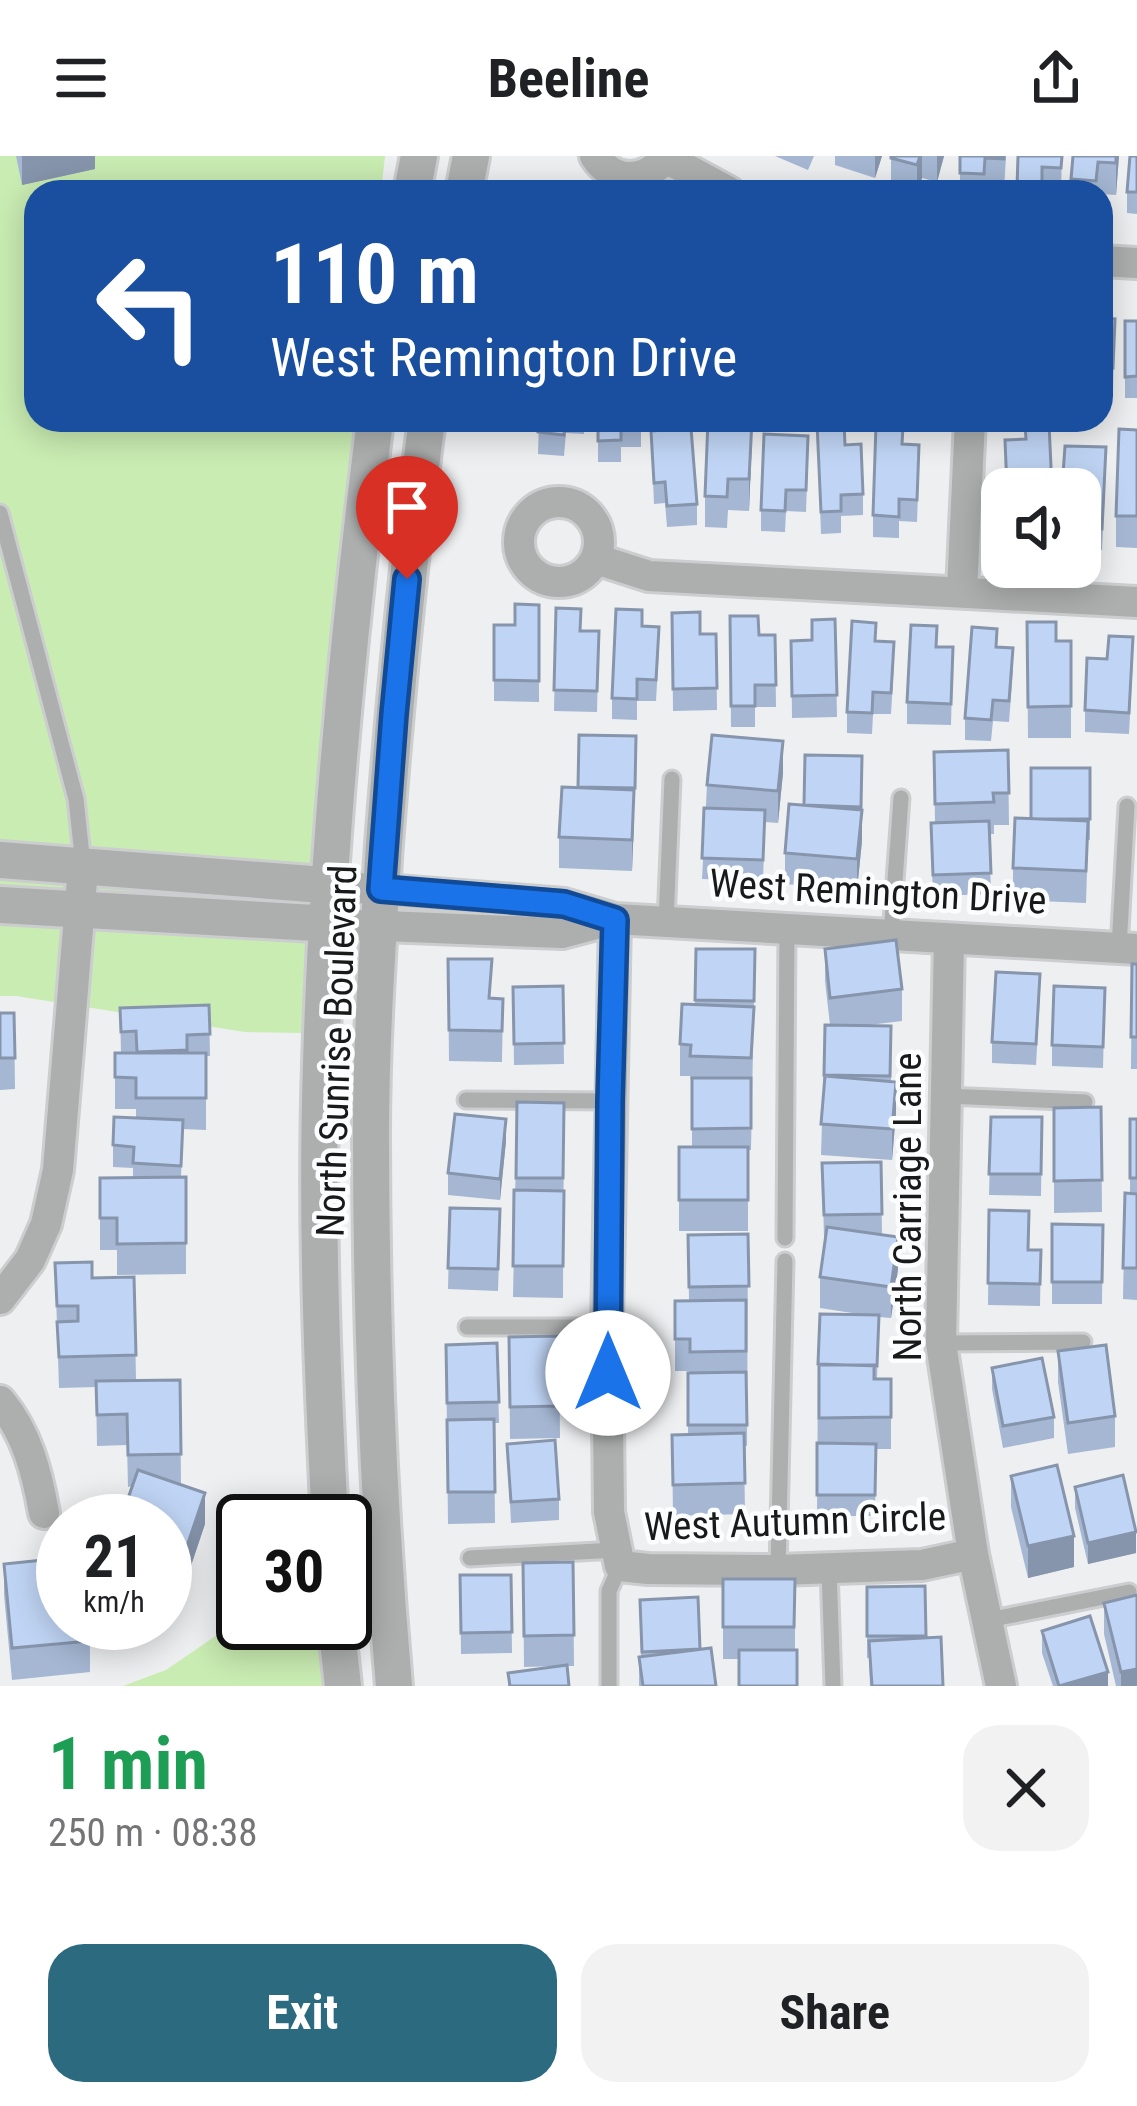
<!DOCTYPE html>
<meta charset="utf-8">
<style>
:root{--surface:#fff;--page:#f2f2f2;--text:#202124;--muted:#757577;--accent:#2b6a7f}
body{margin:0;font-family:"Roboto Condensed",sans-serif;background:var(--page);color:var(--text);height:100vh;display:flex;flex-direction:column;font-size:45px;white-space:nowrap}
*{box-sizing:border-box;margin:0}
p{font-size:39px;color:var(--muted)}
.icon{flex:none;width:66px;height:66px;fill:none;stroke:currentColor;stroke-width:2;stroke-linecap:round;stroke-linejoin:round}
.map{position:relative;height:1530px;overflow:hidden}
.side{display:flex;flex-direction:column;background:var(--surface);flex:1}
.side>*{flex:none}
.hud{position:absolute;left:24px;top:24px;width:1089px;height:252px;border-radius:36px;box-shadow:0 6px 30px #0003;background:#1a4fa0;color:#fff;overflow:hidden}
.buttons{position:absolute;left:981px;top:312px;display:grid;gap:24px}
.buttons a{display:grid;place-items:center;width:120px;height:120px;border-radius:24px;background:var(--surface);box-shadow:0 6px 30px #0003;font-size:60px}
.speed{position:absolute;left:36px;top:1338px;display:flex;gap:24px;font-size:60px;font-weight:700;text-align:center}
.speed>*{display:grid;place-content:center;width:156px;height:156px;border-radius:50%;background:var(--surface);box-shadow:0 6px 30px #0003;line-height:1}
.speed small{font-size:30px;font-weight:400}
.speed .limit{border:6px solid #111;border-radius:18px;background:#fff;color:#111}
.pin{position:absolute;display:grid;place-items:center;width:102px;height:102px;color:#fff;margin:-123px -51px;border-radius:50% 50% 50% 0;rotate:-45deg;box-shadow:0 0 12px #0007}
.pin .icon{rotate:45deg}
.me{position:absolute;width:132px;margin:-66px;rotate:0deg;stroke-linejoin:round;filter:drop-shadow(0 0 9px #0008)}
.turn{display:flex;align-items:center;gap:42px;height:252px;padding:0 48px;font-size:54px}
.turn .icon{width:156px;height:156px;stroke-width:2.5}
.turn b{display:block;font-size:84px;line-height:102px}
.round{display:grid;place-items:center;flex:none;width:126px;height:126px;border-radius:36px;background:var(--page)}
.summary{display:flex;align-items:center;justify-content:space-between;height:204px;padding:0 48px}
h1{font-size:72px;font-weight:700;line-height:90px;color:#1e9e55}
.action{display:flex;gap:24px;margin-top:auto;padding:24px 48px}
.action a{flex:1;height:138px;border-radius:36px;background:var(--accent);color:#fff;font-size:48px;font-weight:700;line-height:138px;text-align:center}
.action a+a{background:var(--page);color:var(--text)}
header{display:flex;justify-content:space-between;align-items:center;height:156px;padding:0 48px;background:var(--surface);font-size:54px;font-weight:700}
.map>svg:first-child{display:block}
.green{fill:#c9ecb2}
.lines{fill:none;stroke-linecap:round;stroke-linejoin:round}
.service-casing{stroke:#cccdce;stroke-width:21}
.minor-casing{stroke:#cccdce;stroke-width:36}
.tertiary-casing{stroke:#cccdce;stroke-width:42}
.service{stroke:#adaeae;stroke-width:15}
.minor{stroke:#adaeae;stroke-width:30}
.tertiary{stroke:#adaeae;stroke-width:36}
.wall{fill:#a5b7d3}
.shaded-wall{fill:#8695ac}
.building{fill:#c0d5f5;stroke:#8695ac;stroke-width:3}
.route-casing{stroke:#114b97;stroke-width:30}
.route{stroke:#1a73e8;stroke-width:21}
.labels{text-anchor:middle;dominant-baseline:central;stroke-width:9;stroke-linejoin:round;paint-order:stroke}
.street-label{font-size:39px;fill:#181919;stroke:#fbfdfe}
</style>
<header><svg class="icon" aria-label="menu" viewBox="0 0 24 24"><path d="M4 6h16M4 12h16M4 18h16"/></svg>Beeline<svg class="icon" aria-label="share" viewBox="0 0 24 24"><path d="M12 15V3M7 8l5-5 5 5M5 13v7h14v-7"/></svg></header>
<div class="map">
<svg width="1137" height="1530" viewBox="0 0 1137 1530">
<rect width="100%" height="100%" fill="#eeeff1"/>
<path class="green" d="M0,0H385L381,36H36V264H360L307,877L245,876L16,840H0Z
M236,1466L321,1467L326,1530H123L166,1514Z"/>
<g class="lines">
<defs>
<path id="service" d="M0,357L76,643L83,709
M666,766L672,623
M891,780L901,642
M1119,792L1127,650
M946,940L1085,946
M466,944L610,945
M785,1082L787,774
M467,1171H607
M941,1187L1083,1186
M470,1402L615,1394
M829,1412L833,1530
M778,1414L785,1105
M988,1464L1129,1436
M609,1530V1435L620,1410"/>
<path id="minor" d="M595,0C614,29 647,27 666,0
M666,2L729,36
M1101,105L1137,107
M519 386a40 40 0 1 1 80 0a40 40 0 1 1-80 0Z
M596,403L649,420L1137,446
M962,434L970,264
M358,732L564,748L615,763L1137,793
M615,763L607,1171L609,1356L620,1410L648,1413L778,1414L922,1409L973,1398
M359,769L562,777L615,763
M949,783L941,1187L973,1398L1001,1530
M0,1143L30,1104L46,1068L58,1014L83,712
M0,1245C27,1277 37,1317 44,1357"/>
<path id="tertiary" d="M412,36L419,0
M464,36L471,0
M0,704L349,731
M0,749L350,769
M330,1365C322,1214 316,1061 321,909C327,693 348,478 375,264
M336,1467L343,1530
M394,1530C378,1347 371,1162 371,978C371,881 378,784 384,688C395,546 408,405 427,264"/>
</defs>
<use href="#service" class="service-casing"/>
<use href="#minor" class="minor-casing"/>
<use href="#tertiary" class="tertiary-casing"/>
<use href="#service" class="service"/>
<use href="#minor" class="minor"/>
<use href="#tertiary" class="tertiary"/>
</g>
<path class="wall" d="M16,0H95V13L22,29Z
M775,0H814L808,14Z
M835,0H882L875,22L835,9Z
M891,0H944L937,26L922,22L919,36L891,34Z
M960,0H1006L1004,34L985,33V36H960Z
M1018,0H1062L1061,33H1042V36H1017Z
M1073,0H1119L1116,39L1101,38V36H1071Z
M1137,0V58L1127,57V36Z
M1101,162L1115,163L1113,233H1101Z
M1125,165H1137V242H1125Z
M539,264H585L584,278L566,277L564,300L538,298Z
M598,264H641V291H621V306H598Z
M817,267L845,289L863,338V359L841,360V377L821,378Z
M1137,274V392L1116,391V360Z
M651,275L697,348V369L667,371L665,347L654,348Z
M752,282L749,355L728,354L727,372L705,371V340Z
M903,288L919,310L917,366L899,365V382L873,381V359Z
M808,301L806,356L786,355L785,376L761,375V354Z
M1106,313L1102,394L1080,393V333Z
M539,449V546L494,545V469H515Z
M556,452L581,475H599L597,556L554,555Z
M672,457L700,478H716L717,554L673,555Z
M730,460L759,479H775L776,551H755V571H731Z
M835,463L837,561L792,562L791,485L812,484Z
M1027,466L1056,485H1071V582H1028Z
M642,470L659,493L656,545H637V564L612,563V542Z
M876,485L894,507L891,558H873L872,578L847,577V556Z
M953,491L951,569L907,568V546Z
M997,491L1013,514L1009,566L993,565L991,585L965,584V562Z
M1133,503L1129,578L1085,576V554Z
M636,580L632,715L559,712V681L578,632Z
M1008,594L1009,669H994V678H989L991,738L933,740L931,688L935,667L934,596Z
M862,600V685L857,734L785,728V697L804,649Z
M1090,612V684H1088L1086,747L1013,744V712L1031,663Z
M783,617L778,667L765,666L763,725L702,723L707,629Z
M696,793H755L751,994H748V1075H679V991H692V931L690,920H680V888L695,849Z
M825,793L902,833V865L861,870H891V925L896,957L892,1004L821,999L825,869H830L825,825Z
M448,803L491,842L503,843L502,906L449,905Z
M1132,808H1137V913H1131Z
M563,830L564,908L514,909L513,831Z
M1105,832L1103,912L1052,910V889Z
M1040,839L1036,909L992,907V886Z
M209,849L210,900H206V974L183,973L181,1021H186V1118L117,1119V1094H100V1022L133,1021V1012L113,1011V989L136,962V953H115V897H121L120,852Z
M0,857H14L15,933L0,934V952Z
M517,946L564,947L563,1142L513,1141Z
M1101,951L1102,1056L1054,1057V952Z
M991,961H1042L1041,1040L989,1039Z
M1130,963H1137V1144L1123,1143L1125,1037L1130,1038Z
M506,985L500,1044L448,1039V1017Z
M881,1006L882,1079L898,1113L891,1162L879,1161L877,1223H891V1293H876L875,1360H817L818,1208L865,1159L820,1152V1121L826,1081H824L822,1007Z
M450,1052L500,1075L498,1135L448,1133Z
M989,1054L1028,1094H1041L1040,1150L988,1149Z
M1052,1068L1103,1069L1102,1148H1052Z
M748,1078L747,1290H744L745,1358L673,1360L672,1279H688V1217L690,1215H675V1145L689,1144L688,1079Z
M55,1107L92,1122L134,1121L136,1224H180L181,1329L205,1368L172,1466L165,1463V1365L132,1330L128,1331L127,1289L97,1290L96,1231L59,1232Z
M559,1180L560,1282L510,1283L509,1181Z
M497,1187L499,1267H494L495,1367L448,1368L446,1189Z
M1058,1195L1115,1260V1291L1068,1298L1058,1226Z
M992,1212L1054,1261V1282L1003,1292L992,1233Z
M507,1288L559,1343V1364L511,1367Z
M1011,1320L1074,1411L1028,1422L1011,1351Z
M1075,1331L1136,1397L1088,1408L1075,1352Z
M573,1406L574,1510H567L569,1530H508V1517L559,1510L524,1511L523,1407Z
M4,1408L90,1485V1516L12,1524L4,1439Z
M460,1419H511L512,1497L461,1498Z
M723,1423H795V1494L739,1503H723Z
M925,1430L926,1482L943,1530H870L869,1502H867V1431Z
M640,1444L700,1494L716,1530H639V1501L641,1500Z
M1104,1447L1137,1530H1116L1104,1478Z
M1042,1475L1108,1530H1053L1042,1497Z"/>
<path class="shaded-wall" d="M22,0H95V13L22,29Z
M875,0H882L875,22Z
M920,0H922V22L917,36V9Z
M937,0H944L937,26Z
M1116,0H1119L1116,39Z
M752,264V282L749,355V323Z
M783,585V617L778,667V635Z
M862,600V685L857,734V703L861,660Z
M634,634V666L632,715V684Z
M896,926V957L892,1004V973Z
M506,963V985L500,1044V1023Z
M898,1081V1113L891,1162V1131Z
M205,1337V1368L172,1466V1434Z
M1136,1376V1397L1088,1408V1387Z
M1074,1380V1411L1028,1422V1390Z
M1137,1513V1530H1121V1516Z
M1108,1516V1530H1063Z"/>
<path class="building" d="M891,0H920L917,9L891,2Z
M960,0H1004V3L985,2L984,18L960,17Z
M1018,0H1062L1061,12L1042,11V31H1017Z
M1073,0H1116V7L1098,6L1096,25L1071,23Z
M1130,0H1137V36H1127Z
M1101,162L1115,163L1113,212H1101Z
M1125,165H1137V220L1125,221Z
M539,264H566L564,279L538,276Z
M598,264H641V269L621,270V284L598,285Z
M708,264H752L749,323H728L727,341L705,340Z
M844,265L845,289L861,288L863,338L841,339V355L821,356L817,267Z
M1049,267L1052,333H1007L1005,284L1026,283L1025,268Z
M876,269L903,270L902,288L919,289L917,344L899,343V361L873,359Z
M691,272L697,348L667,350L665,326L654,327L651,275Z
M1119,273L1137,274V360H1116Z
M764,278L808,280L806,334H786L785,355L761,354Z
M1065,290L1106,291L1102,373L1080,372V333H1062Z
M515,448L539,449V525L494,524V469H515Z
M556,452L581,453L580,475H599L597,535L554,534Z
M616,453L642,454V470L659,471L656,524L637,523V543L612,542Z
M700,456V478H716L717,532L673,533L672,457Z
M730,460H758L759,479H775L776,529H755V550H731Z
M835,463L837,539L792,540L791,485L812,484V464Z
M852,465L876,467L875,485L894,486L891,537L873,536L872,557L847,556Z
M1027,466H1056V485H1071V550L1028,551Z
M911,469L937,470L936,491H953L951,548L907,546Z
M972,471L997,473L996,491L1013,492L1009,545L993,544L991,564L965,562Z
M1109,480L1133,481L1129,557L1085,554L1087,502L1107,503Z
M579,579L636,580L635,632L578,631Z
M712,579L783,585L778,635L707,629Z
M1008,594L1009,637H993L994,646L935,648L934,596Z
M805,599L862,600L861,651L804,649Z
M1031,612H1090V663H1031Z
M562,631L634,634L632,684L559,681Z
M789,648L862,654L857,703L785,697Z
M704,652L765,654L763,704L702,702Z
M1015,662L1088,665L1086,715L1013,712Z
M989,665L991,717L933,719L931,667Z
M896,784L902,833L830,842L825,793Z
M696,793H755L754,845L695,844Z
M448,803H492L489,842L503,843L502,875L449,874Z
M1132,808H1137V881H1131Z
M996,816L1040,818L1036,888L992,886Z
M563,830L564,887L514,888L513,831Z
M1054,830L1105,832L1103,891L1052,889Z
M682,848L754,851L751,902L690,900L691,889L680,888Z
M209,849L210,878L187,879V894L137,896L136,875L121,876L120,852Z
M0,857H14L15,902H0Z
M825,869L891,870L890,920L824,919Z
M115,897H206V942H136V922L115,921Z
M825,920L896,926L892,973L821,968Z
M692,922H751V972L692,973Z
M517,946L564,947L563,1022H516Z
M1101,951L1102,1024L1054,1025V952Z
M455,958L506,963L500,1023L448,1017Z
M114,961L183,964L181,1010L133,1007L134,991L113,989Z
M991,961H1042L1041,1018H989Z
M1130,963H1137V1022H1130Z
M679,991H748V1044H679Z
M881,1006L882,1058L824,1059L822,1007Z
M186,1021V1087L117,1088V1062H100V1022Z
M514,1034L564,1035L563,1110H513Z
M1125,1037L1137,1038V1112H1123Z
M450,1052L500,1053L498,1113L448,1112Z
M989,1054L1029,1055L1028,1094H1041L1040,1128L988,1127Z
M1052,1068L1103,1069L1102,1126H1052Z
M827,1071L898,1081L891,1131L820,1121Z
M748,1078L749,1130L689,1131L688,1079Z
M92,1106V1122L134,1121L136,1199L59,1201L57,1166L78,1165V1150H57L55,1107Z
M746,1144V1195L690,1196V1183H675V1145Z
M820,1158L879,1159L877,1210L818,1208Z
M559,1180L560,1250L510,1251L509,1181Z
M497,1187L499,1246L447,1247L446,1189Z
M1106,1189L1115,1260L1068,1267L1058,1195Z
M1042,1202L1054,1261L1003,1270L992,1212Z
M819,1209H874V1223H891V1261L819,1262Z
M746,1216L747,1269H688V1217Z
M180,1224L181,1298L128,1299L127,1258L97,1259L96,1225Z
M494,1263L495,1336H448L447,1264Z
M744,1277L745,1327L673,1329L672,1279Z
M555,1284L559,1343L511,1346L507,1288Z
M817,1287L876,1288L875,1339H817Z
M1057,1309L1074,1380L1028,1390L1011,1320Z
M138,1314L205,1337L172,1434L165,1432V1365H120Z
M1123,1319L1136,1376L1088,1387L1075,1331Z
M63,1402V1467H88L90,1485L12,1492L4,1408Z
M573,1406L574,1479L524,1480L523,1407Z
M460,1419H511L512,1476L461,1477Z
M723,1423H795L794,1471H723Z
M925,1430L926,1480H867V1431Z
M1137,1439V1513L1121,1516L1104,1447Z
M698,1441L700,1493L642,1496L640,1444Z
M1090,1460L1108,1516L1059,1530L1042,1475Z
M941,1481L943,1530H872L869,1485Z
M711,1492L716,1530H643L639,1501Z
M739,1494H797V1530H739Z
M567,1509L569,1530H510L508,1517Z"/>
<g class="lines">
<defs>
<path id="route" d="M407,423L394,558L381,733L564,748L615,764L610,945L608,1217"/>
</defs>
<use href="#route" class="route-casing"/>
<use href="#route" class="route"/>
</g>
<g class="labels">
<g class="street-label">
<text transform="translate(878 736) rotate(3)">West Remington Drive</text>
<text transform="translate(337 895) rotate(-88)">North Sunrise Boulevard</text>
<text transform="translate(908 1051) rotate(-90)">North Carriage Lane</text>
<text transform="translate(795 1366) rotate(-2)">West Autumn Circle</text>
</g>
</g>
</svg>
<div class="buttons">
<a><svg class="icon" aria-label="sound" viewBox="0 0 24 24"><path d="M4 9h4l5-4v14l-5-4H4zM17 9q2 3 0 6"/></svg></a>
</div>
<div class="speed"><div>21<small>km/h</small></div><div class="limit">30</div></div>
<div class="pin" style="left:407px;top:423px;background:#d93025"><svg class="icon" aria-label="arrive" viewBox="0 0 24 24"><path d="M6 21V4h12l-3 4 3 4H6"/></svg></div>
<svg class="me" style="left:608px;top:1217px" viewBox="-20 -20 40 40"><circle r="19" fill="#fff"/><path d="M0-13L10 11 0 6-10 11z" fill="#1a73e8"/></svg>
<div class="hud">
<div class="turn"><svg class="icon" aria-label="left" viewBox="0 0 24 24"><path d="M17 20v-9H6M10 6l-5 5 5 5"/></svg><div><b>110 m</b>West Remington Drive</div></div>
</div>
</div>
<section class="side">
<div class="summary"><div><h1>1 min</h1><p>250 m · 08:38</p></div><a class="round"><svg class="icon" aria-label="close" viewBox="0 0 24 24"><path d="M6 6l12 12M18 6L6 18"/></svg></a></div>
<div class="action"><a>Exit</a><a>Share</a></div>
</section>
